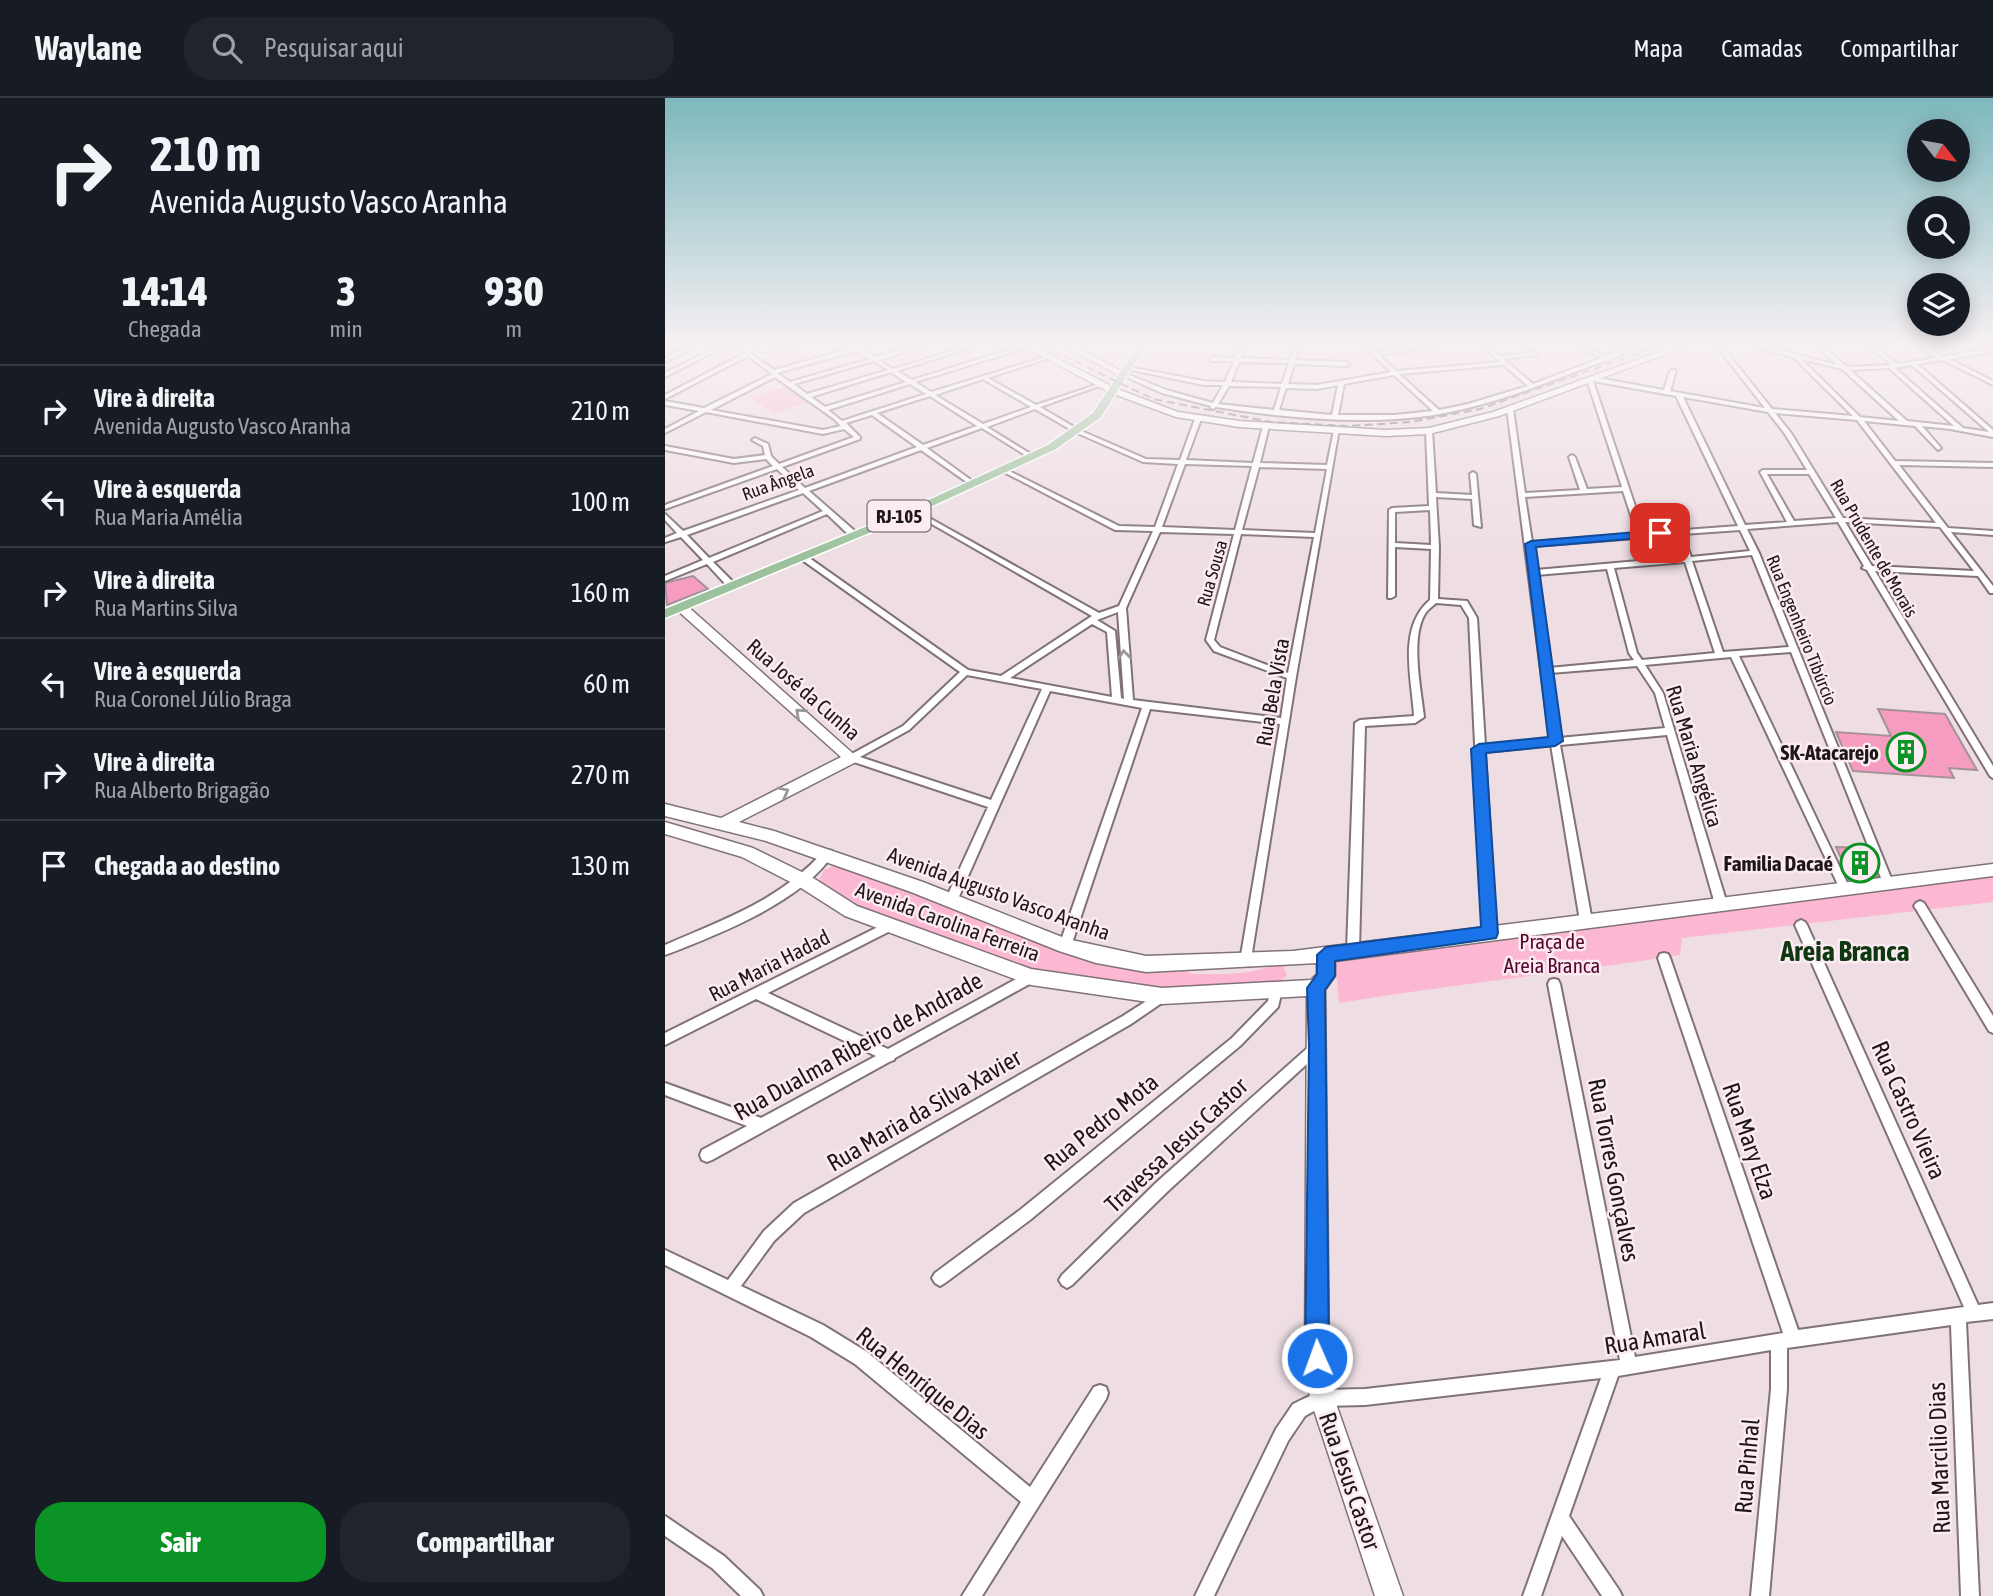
<!DOCTYPE html>
<html lang="pt">
<meta charset="utf-8">
<style>
:root{--surface:#171b24;--page:#20242c;--text:#f1f3f6;--muted:#9ea1a6;--line:#363941;--accent:#0c9326}
body{margin:0;font-family:"Asap Condensed",sans-serif;background:var(--page);color:var(--text);height:100vh;display:flex;flex-direction:column;font-size:26px;white-space:nowrap}
*{box-sizing:border-box;margin:0}
p{font-size:23px;color:var(--muted)}
.icon{flex:none;width:38px;height:38px;fill:none;stroke:currentColor;stroke-width:2;stroke-linecap:round;stroke-linejoin:round}
.map{position:relative;flex:1;overflow:hidden}
.drawer{display:flex;flex-direction:column;background:var(--surface);width:665px}
.drawer>*{flex:none}
.banner{background:#171b24;color:var(--text);overflow:hidden}
.needle{width:46px;rotate:121deg}
.fabs{position:absolute;left:1242px;top:21px;display:grid;gap:14px}
.fabs a{display:grid;place-items:center;width:63px;height:63px;border-radius:50%;background:var(--surface);box-shadow:0 4px 18px #0003;font-size:35px}
.pin{position:absolute;display:grid;place-items:center;width:60px;height:60px;color:#fff;margin:-30px;border-radius:14px;box-shadow:0 4px 10px #0006}
.me{position:absolute;width:77px;margin:-38px;rotate:358deg;stroke-linejoin:round;filter:drop-shadow(0 0 5px #0008)}
.turn{display:flex;align-items:center;gap:24px;height:147px;padding:0 35px;font-size:32px}
.turn .icon{width:91px;height:91px;stroke-width:2.5}
.turn b{display:block;font-size:49px;line-height:60px}
.eta{display:flex;justify-content:space-evenly;align-items:center;height:119px;text-align:center}
.eta b{font-size:42px;font-weight:800;line-height:49px}
.button{display:flex;gap:14px;margin-top:auto;padding:14px 35px}
.button a{flex:1;height:80px;border-radius:28px;background:var(--accent);color:#fff;font-size:28px;font-weight:800;line-height:80px;text-align:center}
.button a+a{background:var(--page);color:var(--text)}
ul{padding:0;list-style:none}
li{display:flex;align-items:center;gap:21px;height:91px;padding:0 35px;border-top:2px solid var(--line)}
li div{flex:1}
li b{display:block;font-size:26px}
li em{font-style:normal}
header{display:flex;align-items:center;gap:42px;box-sizing:border-box;height:98px;padding:0 35px;background:var(--surface);border-bottom:2px solid var(--line)}
header strong{font-size:33px}
nav{display:flex;gap:38px;margin-inline-start:auto;font-size:24px}
.search{width:490px;height:63px;background:var(--page);display:flex;align-items:center;gap:18px;box-sizing:border-box;padding:0 24px;border-radius:28px;color:var(--muted);font-size:26px}
main{display:flex;flex:1;min-height:0}
.map>svg:first-child{display:block}
.green{fill:#fcb7d2}
.building{fill:#f59cc0;stroke:#a39399;stroke-width:2}
.lines{fill:none;stroke-linecap:round;stroke-linejoin:round}
.street-casing{stroke:#817277;stroke-width:4}
.secondary-casing{stroke:#817277;stroke-width:3}
.primary-casing{stroke:#fff;stroke-width:3}
.street{fill:#fff;fill-rule:evenodd}
.secondary{fill:#fff;fill-rule:evenodd}
.primary{fill:#9bc29c;fill-rule:evenodd}
.rail{stroke:#7a6f73;stroke-width:2;stroke-dasharray:8 4.5;stroke-linecap:butt}
.oneway{stroke:#999798}
.route{fill:#1a73e8;stroke:#114b97;stroke-width:2}
.labels{text-anchor:middle;dominant-baseline:central;stroke-width:5;stroke-linejoin:round;paint-order:stroke}
.far-street-label{font-size:18px;fill:#1d1719;stroke:#fcebf1}
.shield{fill:#fcebf1;stroke:#60575a;stroke-width:2}
.shield-label{font-size:19px;font-weight:bold;fill:#1d1719}
.street-label{font-size:21px;fill:#1d1719;stroke:#fcebf1}
.poi-label{font-size:21px;font-weight:bold;fill:#1d1719;stroke:#fcebf1;text-anchor:end}
.park-label{font-size:21px;fill:#550631;stroke:#fcebf1}
.near-street-label{font-size:24px;fill:#1d1719;stroke:#fcebf1}
.district-label{font-size:28px;font-weight:bold;fill:#0d3811;stroke:#fcebf1}
</style>
<header>
<strong>Waylane</strong>
<div class="search"><svg class="icon" aria-label="search" viewBox="0 0 24 24"><circle cx="10" cy="10" r="6"/><path d="M15 15l6 6"/></svg>Pesquisar aqui</div>
<nav><a>Mapa</a><a>Camadas</a><a>Compartilhar</a></nav>
</header>
<main>
<section class="drawer">
<div class="banner">
<div class="turn"><svg class="icon" aria-label="right" viewBox="0 0 24 24"><path d="M7 20v-9h11M14 6l5 5-5 5"/></svg><div><b>210 m</b>Avenida Augusto Vasco Aranha</div></div>
</div>
<div class="eta">
<div><b>14:14</b><p>Chegada</p></div>
<div><b>3</b><p>min</p></div>
<div><b>930</b><p>m</p></div>
</div>
<ul>
<li><svg class="icon" aria-label="right" viewBox="0 0 24 24"><path d="M7 20v-9h11M14 6l5 5-5 5"/></svg><div><b>Vire à direita</b><p>Avenida Augusto Vasco Aranha</p></div><em>210 m</em></li>
<li><svg class="icon" aria-label="left" viewBox="0 0 24 24"><path d="M17 20v-9H6M10 6l-5 5 5 5"/></svg><div><b>Vire à esquerda</b><p>Rua Maria Amélia</p></div><em>100 m</em></li>
<li><svg class="icon" aria-label="right" viewBox="0 0 24 24"><path d="M7 20v-9h11M14 6l5 5-5 5"/></svg><div><b>Vire à direita</b><p>Rua Martins Silva</p></div><em>160 m</em></li>
<li><svg class="icon" aria-label="left" viewBox="0 0 24 24"><path d="M17 20v-9H6M10 6l-5 5 5 5"/></svg><div><b>Vire à esquerda</b><p>Rua Coronel Júlio Braga</p></div><em>60 m</em></li>
<li><svg class="icon" aria-label="right" viewBox="0 0 24 24"><path d="M7 20v-9h11M14 6l5 5-5 5"/></svg><div><b>Vire à direita</b><p>Rua Alberto Brigagão</p></div><em>270 m</em></li>
<li><svg class="icon" aria-label="arrive" viewBox="0 0 24 24"><path d="M6 21V4h12l-3 4 3 4H6"/></svg><div><b>Chegada ao destino</b></div><em>130 m</em></li>
</ul>
<div class="button"><a>Sair</a><a>Compartilhar</a></div>
</section>
<div class="map">
<svg width="1328" height="1498" viewBox="0 0 1328 1498">
<rect width="100%" height="100%" fill="#eedee4"/>
<path class="green" d="M121,288L144,304L108,316L85,299Z
M173,766L311,818L519,871L526,876C556,876 583,878 610,866L618,868L622,877L615,885L509,891L366,873L203,813L153,784L159,772Z
M1328,777V804L1017,840L1015,857C902,875 787,886 674,905L670,861Z"/>
<path class="building" d="M28,478L43,491L2,507L0,485Z
M1213,611L1280,616L1312,672L1284,670L1289,680L1188,673L1171,634L1226,638Z
M1171,749L1201,750L1212,778L1185,780Z"/>
<g class="lines">
<defs>
<path id="street" d="M27,247H33L0,264V260Z
M76,247H82L85,255L109,272L188,250L184,247L193,249L208,247L197,251L210,259L253,247H261L214,262L228,271L306,247H314L232,273L247,282L359,247H364V249L250,284L266,294L384,258V260L323,280L371,307L437,285V287L375,309L414,332L481,361L515,362L530,321L533,319L536,321L521,362L588,365L598,328L601,326L604,328L595,365L662,367L669,332L674,331L631,579L585,867L581,868L577,867L575,863L615,626L485,611L406,848L404,851L400,853L396,851L394,848L477,610L385,593L292,803L290,806L286,808L282,806L280,803L323,709L183,662L181,660L183,658L238,628L295,574L133,459L140,457L303,572L336,578L427,518L246,414V412H250L434,515L454,508L488,433L450,432L335,372L340,371L454,428L490,429L513,366L478,364L410,334L370,311L322,329L369,358V360H365L317,330L262,350L310,385V387H306L256,352L144,393L192,435V439H186L162,416L48,464L70,486V490H64L42,466L0,483V478L38,462L16,439L0,444V440L12,435L0,422V416L18,433L134,392L112,371L0,411V407L108,368L101,361L69,365L0,352V348L69,361L100,357L98,348L87,342L90,340L103,346L106,358L114,366L189,339L179,331L158,336L41,314L0,335V331L34,313L0,307V303L39,310L107,276L83,258L0,301V297L80,255ZM191,253L205,261L125,284L112,275ZM209,263L223,272L142,296L129,286ZM226,274L241,284L160,309L146,299ZM110,279L169,321L176,328L158,332L46,312ZM318,281L366,309L318,326L270,297ZM245,286L261,296L177,323L163,312ZM265,298L312,328L258,347L212,315ZM207,317L252,349L140,390L117,369L195,341V339L181,325ZM520,366L587,368L570,432L497,429ZM594,369L662,371L650,435L577,432ZM138,395L158,413L44,460L22,437ZM495,434L569,436L541,542L549,553L622,580L616,620L468,602L461,510ZM576,436L649,439L623,575L555,549L549,542ZM453,514L459,601L456,600L450,533L432,522ZM427,526L442,534L447,599L345,580ZM302,577L377,591L326,702L195,659L244,632Z
M575,247H581L575,260L625,262L629,247H635L630,262L682,264L685,266L682,268L629,266L623,286L652,287L726,274L698,247H703L711,254L765,247H780L714,257L731,273L835,264L817,247H822L835,258L870,254L872,257L839,261L868,286L936,260L907,247H914L941,258L969,247H976C955,259 930,266 907,275C864,292 820,308 775,316C706,328 620,320 551,309L548,311L545,309L546,308L497,295L457,277L462,276L501,292L548,305L558,287H539L461,271L464,269L539,283L560,284L569,263H547L544,261L547,259L570,260ZM574,264L624,265L617,286L566,284ZM839,267L863,288L803,306L774,312L734,276ZM729,277L768,313L730,317H673L679,286ZM673,287L667,317L614,312L621,290L652,291ZM564,288L616,289L609,312L553,306Z
M1051,247H1056L1107,311L1188,318L1128,259L1085,247H1094L1172,267L1151,247H1156L1182,269L1227,267L1202,247H1208L1233,266L1273,260L1250,247H1256L1279,259L1328,250V254L1284,261L1328,283V287L1278,262L1252,266L1328,332V339L1285,331L1257,328L1276,350L1273,352L1250,328L1199,323L1230,363L1328,365V369L1234,367L1283,430L1328,433V437L1286,434L1328,488V495H1325L1313,478L1210,473L1328,668V680L1325,678L1202,472L1197,470L1199,468L1173,424L1082,431L1094,455L1228,785L1227,788H1219L1218,785L1126,554L1074,558L1185,791L1184,794H1176L1175,791L1066,559L980,567L998,595L1062,806L1060,809L1056,811L1052,809L1050,806L1002,637L895,647L927,823L925,826L921,828L917,826L915,823L886,647L820,654L831,835L829,838L825,840L821,838L819,835L804,520L796,507L771,505C768,508 765,510 762,513C744,536 756,591 759,619L750,625L700,628L694,852L692,856L688,857L684,856L682,852L690,625L695,622L749,618C747,581 732,530 765,502L766,451L730,449V498L726,500H723L724,412L727,410L764,408L761,333L764,331L767,333L771,395L807,397L805,376L808,374L811,376L816,429L809,427L807,401L771,399L774,449L773,501L802,503L812,520L820,647L885,641L842,311L845,309L848,311L860,395L915,392L904,359L907,357L910,359L922,391L957,389L922,282L927,279L999,292L1005,273L1008,271L1011,273L1005,293L1100,310ZM1136,261L1177,271L1234,323L1195,319ZM1247,267L1324,334L1298,330L1230,270ZM1224,270L1289,328L1242,323L1185,272ZM928,283L1011,298L1073,428L979,435ZM1018,299L1103,314L1120,336L1142,372H1098L1095,374L1122,424L1080,427ZM1110,315L1192,322L1271,425L1178,420L1126,335ZM1102,376H1144L1171,420L1129,423ZM958,393L972,436L867,444L860,399ZM765,412L766,447L730,445V414ZM1180,424L1275,429L1309,473L1207,468ZM1075,432L1085,453L1026,459L1018,436ZM1011,437L1019,459L871,472L867,448ZM1087,457L1124,549L1058,554L1027,463ZM1020,464L1050,555L977,562L972,555L949,470ZM942,471L964,555L969,562L884,570L871,477ZM972,568L990,595L1000,630L894,640L885,575Z
M54,248L59,249L0,279V275Z
M163,752L167,753L168,756C137,804 52,837 0,857V847C60,821 114,803 159,753Z
M1255,803L1259,805L1328,918V935L1324,933L1251,811L1249,808L1251,805Z
M1136,822L1140,824L1142,827L1313,1207L1328,1205V1221L1301,1224L1314,1498H1296L1286,1227L1122,1250V1291L1104,1498H1086L1106,1291V1252L953,1278L904,1418L954,1492L957,1498H937L897,1438L876,1498H858L936,1280L700,1307L658,1308L640,1318L623,1343L549,1498H530L611,1331L628,1306L657,1292L700,1291L955,1262L883,886L885,882L889,881L893,882L895,886L970,1259L1118,1235L993,860L995,856L999,855L1003,856L1005,860L1133,1232L1299,1209L1130,827L1132,824Z
M225,823L229,825L231,828L229,831L103,895L223,951L362,875L366,874L370,875L372,879L370,883L230,960L229,962L224,964L47,1062L42,1064L37,1062L35,1057L37,1052L82,1028L0,997V985L96,1020L211,958L91,901L0,947V935Z
M611,887L615,888L617,892L613,909L575,948L365,1122L280,1185L275,1188L270,1185L267,1180L270,1175L355,1112L567,940L603,903L607,888Z
M497,893L501,894L503,898L501,902L466,926L139,1115L109,1143L76,1188L158,1227L202,1254L365,1389L429,1289L435,1287L441,1289L443,1295L441,1301L317,1498H297L356,1404L190,1266L146,1239L0,1167V1152L63,1182L99,1133L129,1105L458,918Z
M651,944L655,946L657,950L655,954L503,1093L407,1187L402,1190L397,1187L394,1182L397,1177L493,1083L647,946Z
M0,1418L59,1458L95,1492L98,1498H76L47,1470L0,1438Z"/>
<path id="secondary" d="M36,247L99,250L145,247L99,254Z
M356,247H366L452,291L513,314L574,323L721,332L764,330L828,314L1013,247H1025L834,318L764,336L721,338L574,329L511,319L446,295Z
M397,247H407L464,277L457,279Z
M16,505L20,506L193,660L191,664L74,724L109,733L258,784L402,841L481,858L628,853L1328,766V778L670,863V878L660,892L664,1260L669,1300L738,1498H710L645,1300L640,1260L642,898L497,906L366,887L180,818L133,788L77,759L0,736V724L88,750L145,778L192,808L366,871L497,890L646,882L652,876V865L481,874L431,865L394,853L246,794L101,743L0,718V706L56,720L176,659L12,512L10,509Z"/>
<path id="primary" d="M473,247H481L436,319L391,351L252,415L0,520V511L244,411L383,347L428,315Z"/>
</defs>
<use href="#street" class="street-casing"/>
<use href="#secondary" class="secondary-casing"/>
<use href="#primary" class="primary-casing"/>
<use href="#street" class="street"/>
<use href="#secondary" class="secondary"/>
<use href="#primary" class="primary"/>
<path class="rail" d="M377,247L488,301L606,324L683,328L746,324L815,311L997,247"/>
</g>
<defs><path id="oneway-chevron" d="M-2-3.5L2.5 0L-2 3.5" fill="none" stroke-width="1.6" stroke-linecap="round" stroke-linejoin="round" transform="scale(1.75)"/></defs>
<g class="oneway">
<use href="#oneway-chevron" transform="translate(459 557) rotate(-96)"/>
<use href="#oneway-chevron" transform="translate(135 615) rotate(-138)"/>
<use href="#oneway-chevron" transform="translate(119 694) rotate(-27)"/>
</g>
<linearGradient id="sky" x2="0" y2="1"><stop stop-color="#7db8bd"/><stop offset="0.54" stop-color="#f7f0f3"/><stop offset="1" stop-color="#f7f0f3" stop-opacity="0"/></linearGradient>
<rect width="1328" height="457" fill="url(#sky)"/>
<path class="route" d="M995,432L1000,435L999,438L871,449L898,643L890,648L821,655L833,835L831,840L670,863V878L660,892L664,1260L660,1269L652,1272L643,1269L640,1260L644,948L642,890L652,876V857L661,849L816,829L806,651L814,646L883,639L860,446L866,443Z"/>
<defs>
<symbol id="building-ring" viewBox="-11 -11 22 22"><circle r="9.5" fill="#fcebf1" stroke="#0c9326" stroke-width="1.5"/><path d="M-4-6H4V6H1V3H-1V6H-4ZM-2.5-4.3h1.7v1.8h-1.7ZM.8-4.3h1.7v1.8H.8ZM-2.5-1h1.7V.8h-1.7ZM.8-1h1.7V.8H.8Z" fill="#0c9326"/></symbol>
</defs>
<g fill-rule="evenodd">
<use href="#building-ring" x="1219" y="632" width="44" height="44"/>
<use href="#building-ring" x="1173" y="743" width="44" height="44"/>
</g>
<g class="labels">
<g class="far-street-label">
<text transform="translate(113 384) rotate(-20)">Rua Ângela</text>
<text transform="translate(1209 450) rotate(60)">Rua Prudente de Morais</text>
<text transform="translate(547 475) rotate(-74)">Rua Sousa</text>
<text transform="translate(1137 532) rotate(68)">Rua Engenheiro Tibúrcio</text>
</g>
<rect class="shield" x="202.5" y="402.5" width="63" height="31" rx="5"/>
<g class="shield-label">
<text x="234" y="418">RJ-105</text>
</g>
<g class="street-label">
<text transform="translate(139 591) rotate(41)">Rua José da Cunha</text>
<text transform="translate(607 594) rotate(-80)">Rua Bela Vista</text>
<text transform="translate(1030 658) rotate(73)">Rua Maria Angélica</text>
<text transform="translate(334 795) rotate(20)">Avenida Augusto Vasco Aranha</text>
<text transform="translate(283 823) rotate(20)">Avenida Carolina Ferreira</text>
<text transform="translate(104 867) rotate(-27)">Rua Maria Hadad</text>
</g>
<g class="poi-label">
<text x="1214" y="654">SK-Atacarejo</text>
<text x="1168" y="765">Familia Dacaé</text>
</g>
<g class="park-label">
<text x="887" y="843">Praça de<tspan x="887" dy="24">Areia Branca</tspan></text>
</g>
<g class="near-street-label">
<text transform="translate(193 948) rotate(-29)">Rua Dualma Ribeiro de Andrade</text>
<text transform="translate(259 1012) rotate(-30)">Rua Maria da Silva Xavier</text>
<text transform="translate(1244 1012) rotate(66)">Rua Castro Vieira</text>
<text transform="translate(436 1024) rotate(-39)">Rua Pedro Mota</text>
<text transform="translate(1085 1043) rotate(71)">Rua Mary Elza</text>
<text transform="translate(511 1047) rotate(-43)">Travessa Jesus Castor</text>
<text transform="translate(949 1072) rotate(79)">Rua Torres Gonçalves</text>
<text transform="translate(990 1240) rotate(-9)">Rua Amaral</text>
<text transform="translate(258 1285) rotate(39)">Rua Henrique Dias</text>
<text transform="translate(1274 1360) rotate(-92)">Rua Marcilio Dias</text>
<text transform="translate(1082 1368) rotate(-85)">Rua Pinhal</text>
<text transform="translate(685 1383) rotate(71)">Rua Jesus Castor</text>
</g>
<g class="district-label">
<text x="1180" y="853">Areia Branca</text>
</g>
</g>
</svg>
<div class="fabs">
<a><svg class="needle" viewBox="-14 -14 28 28"><path d="M0-13l5 13h-10z" fill="#e53935"/><path d="M0 13l5-13h-10z" fill="#9ea1a6"/></svg></a>
<a><svg class="icon" aria-label="search" viewBox="0 0 24 24"><circle cx="10" cy="10" r="6"/><path d="M15 15l6 6"/></svg></a>
<a><svg class="icon" aria-label="layers" viewBox="0 0 24 24"><path d="M12 4l9 5-9 5-9-5zM3 14l9 5 9-5"/></svg></a>
</div>
<div class="pin" style="left:995px;top:435px;background:#d93025"><svg class="icon" aria-label="arrive" viewBox="0 0 24 24"><path d="M6 21V4h12l-3 4 3 4H6"/></svg></div>
<svg class="me" style="left:652px;top:1260px" viewBox="-20 -20 40 40"><circle r="17" fill="#1a73e8" stroke="#fff" stroke-width="3"/><path d="M0-11L8 9 0 5-8 9z" fill="#fff"/></svg>
</div>
</main>
